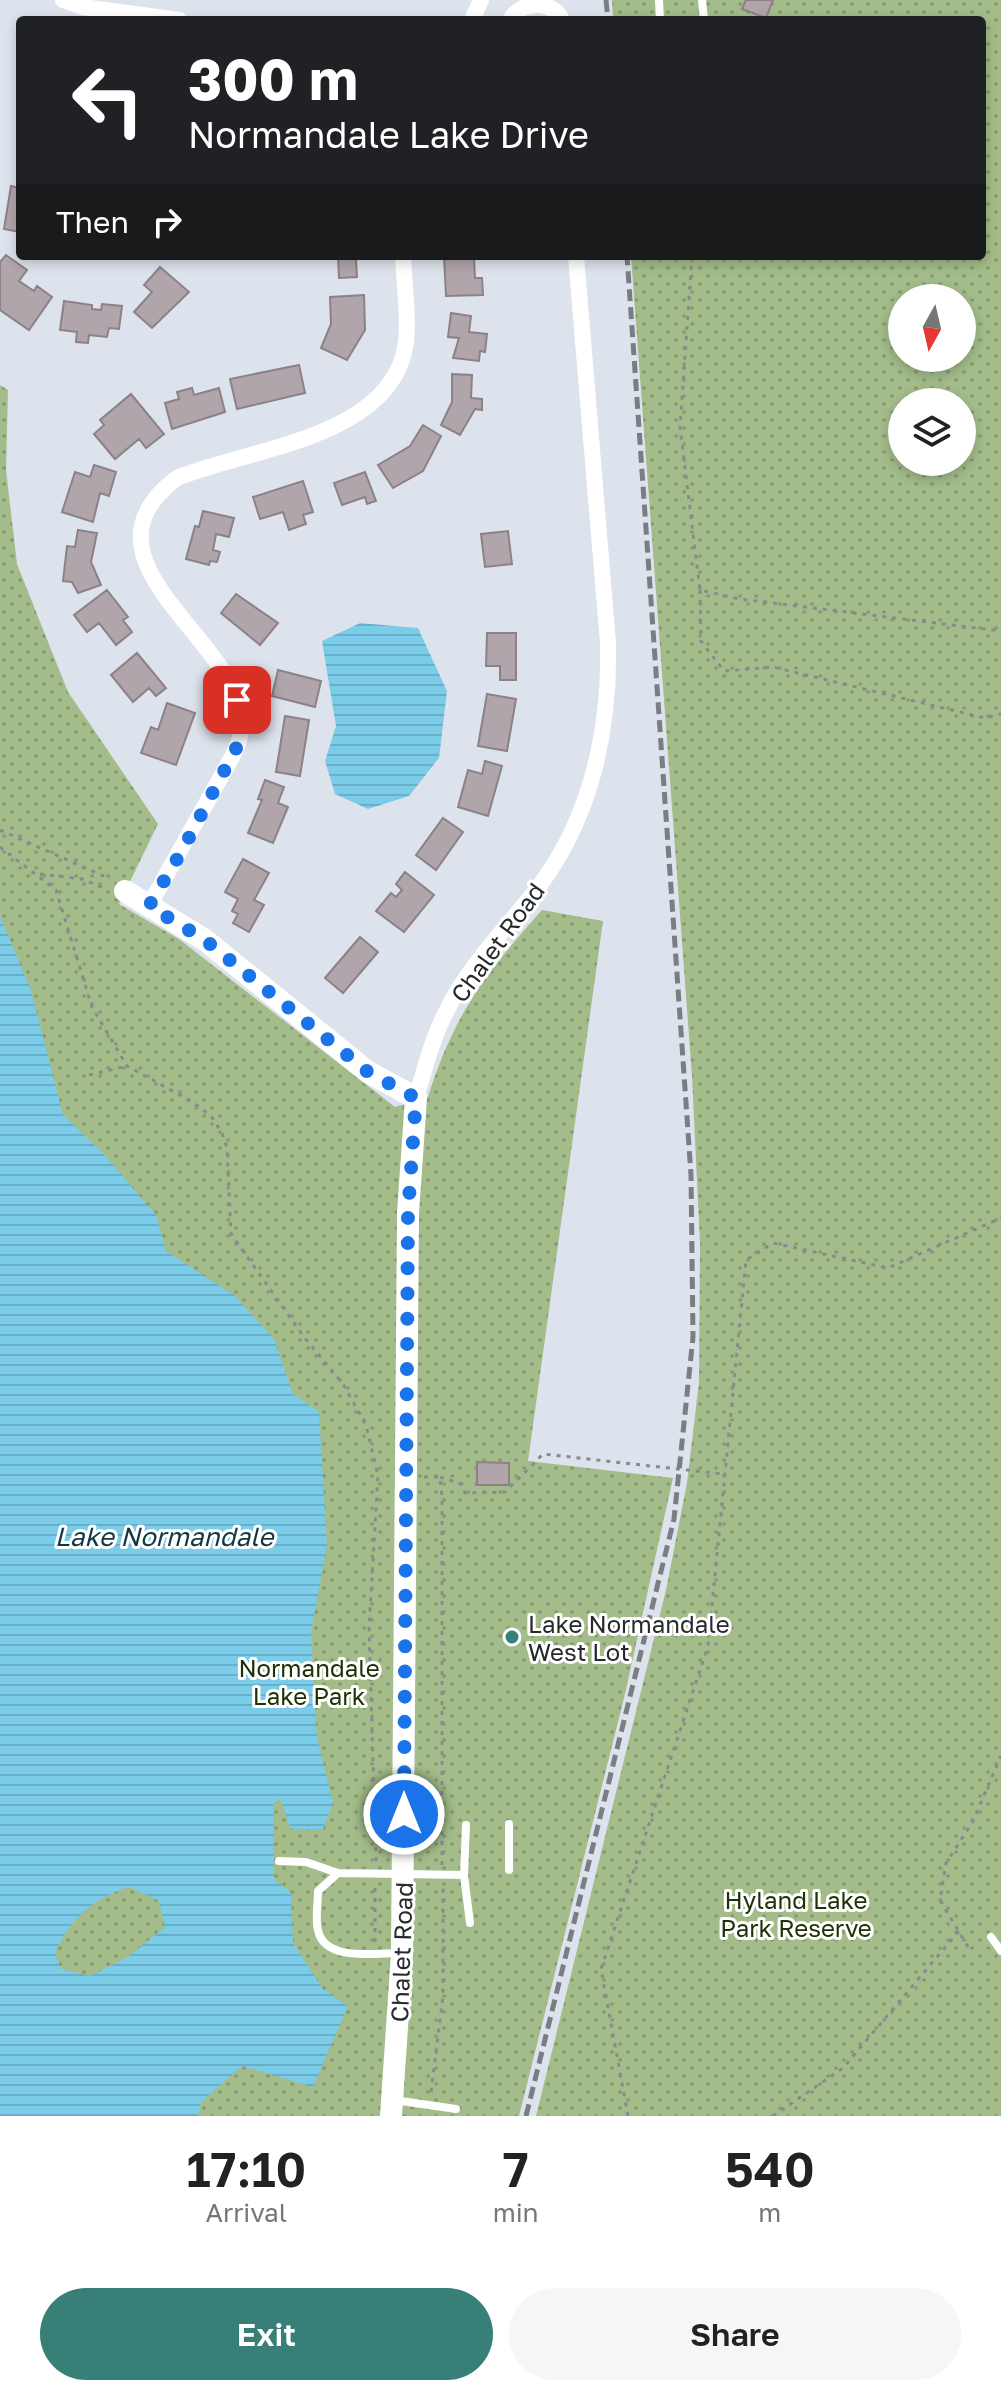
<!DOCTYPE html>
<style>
:root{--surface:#fff;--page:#f6f6f6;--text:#222;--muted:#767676;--accent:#387f77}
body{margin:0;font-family:"Golos Text",sans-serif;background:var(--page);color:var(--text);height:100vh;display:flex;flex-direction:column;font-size:30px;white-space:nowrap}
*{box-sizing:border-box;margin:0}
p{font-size:26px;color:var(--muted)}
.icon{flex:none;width:44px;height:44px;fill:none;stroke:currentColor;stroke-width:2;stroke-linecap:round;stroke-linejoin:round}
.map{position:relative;height:2116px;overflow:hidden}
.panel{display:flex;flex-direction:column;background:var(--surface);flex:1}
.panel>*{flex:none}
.guide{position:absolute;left:16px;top:16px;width:970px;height:244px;border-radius:8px;box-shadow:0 4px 12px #0003;background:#202124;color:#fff;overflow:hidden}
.needle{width:52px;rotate:188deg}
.buttons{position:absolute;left:888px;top:284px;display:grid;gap:16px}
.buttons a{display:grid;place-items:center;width:88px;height:88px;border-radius:50%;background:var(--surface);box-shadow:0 4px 12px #0003;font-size:40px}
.pin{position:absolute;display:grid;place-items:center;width:68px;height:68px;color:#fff;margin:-34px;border-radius:16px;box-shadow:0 4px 12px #0006}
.me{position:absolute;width:88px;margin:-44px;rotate:0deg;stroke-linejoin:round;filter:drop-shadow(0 0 6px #0008)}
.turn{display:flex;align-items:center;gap:28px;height:168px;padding:0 40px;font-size:36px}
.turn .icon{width:104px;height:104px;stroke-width:2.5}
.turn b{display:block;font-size:56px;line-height:68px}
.then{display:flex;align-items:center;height:76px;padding:0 40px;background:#0003;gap:16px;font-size:30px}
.eta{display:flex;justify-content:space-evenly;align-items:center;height:136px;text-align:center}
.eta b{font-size:48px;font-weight:600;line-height:56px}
.action{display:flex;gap:16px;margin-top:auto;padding:16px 40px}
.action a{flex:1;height:92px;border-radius:48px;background:var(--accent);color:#fff;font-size:32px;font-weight:600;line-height:92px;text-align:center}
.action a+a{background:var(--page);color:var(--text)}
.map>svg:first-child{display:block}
.park{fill:url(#park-dots);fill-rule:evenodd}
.water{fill:url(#water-rules);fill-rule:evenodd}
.building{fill:#b0a5ab;stroke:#8b8186;stroke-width:2}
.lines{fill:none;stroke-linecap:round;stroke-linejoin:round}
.path{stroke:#878b91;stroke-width:3;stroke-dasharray:4 6;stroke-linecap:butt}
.lane{stroke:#fff;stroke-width:8}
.street{stroke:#fff;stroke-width:16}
.secondary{stroke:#fff;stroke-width:22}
.rail{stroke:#7a7e84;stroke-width:5;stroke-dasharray:12 6;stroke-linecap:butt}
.route{stroke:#1a73e8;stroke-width:14;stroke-dasharray:0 25.2}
.poi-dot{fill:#387f77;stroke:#fff;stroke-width:3}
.labels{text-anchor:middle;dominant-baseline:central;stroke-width:6;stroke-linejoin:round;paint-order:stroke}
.street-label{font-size:24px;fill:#27292c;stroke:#fff}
.poi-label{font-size:24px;fill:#27292c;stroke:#fff;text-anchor:start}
.park-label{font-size:24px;fill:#203205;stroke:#fff}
.water-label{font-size:26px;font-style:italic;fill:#133945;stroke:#fff}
</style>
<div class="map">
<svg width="1001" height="2116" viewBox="0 0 1001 2116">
<defs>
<pattern id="park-dots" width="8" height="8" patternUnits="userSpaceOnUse" patternTransform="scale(2)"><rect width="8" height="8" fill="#a3bc8a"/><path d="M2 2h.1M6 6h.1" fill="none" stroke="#859971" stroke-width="1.8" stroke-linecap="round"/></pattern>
<pattern id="water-rules" width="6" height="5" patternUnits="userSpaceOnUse" patternTransform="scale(2)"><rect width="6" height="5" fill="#7bcce8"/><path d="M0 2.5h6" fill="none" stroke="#6aafc7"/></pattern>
</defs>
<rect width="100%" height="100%" fill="#dde3ec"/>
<path class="park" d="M612,0H1001V2116H536L666,1590L687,1483L699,1382L700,1244L692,1076L631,256H982V20H613ZM902,298H962V358H902ZM902,402H962V462H902Z
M0,385L8,390L6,470L17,564L68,692L158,824L119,904L179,939L395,1107L428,1097C454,1014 485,974 542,910L603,921L528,1461L673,1478L624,1698L519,2116H0Z"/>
<path class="water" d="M360,623L418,628L447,691L439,758L409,796L368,809L335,794L325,761L336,726L322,641Z
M0,916L31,990L63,1115L102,1152L156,1215L166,1251L234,1295L274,1339L293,1394L319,1412L327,1545L311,1633L317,1737L333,1803L323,1829H291L280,1798L273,1804L274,1879L291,1893L293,1943L323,1989L348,2006L313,2087L242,2066L201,2102L198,2116H0ZM129,1887L159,1901L165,1927L128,1957L90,1976L61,1969L55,1952C72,1917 93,1899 129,1887Z"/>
<path class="building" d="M746,0H773L766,18L742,9Z
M11,186L20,188V232L4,229Z
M6,255L27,270L19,281L34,291L37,286L52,297L29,330L0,310V262Z
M338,256H361L356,260L357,277L339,278Z
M444,256L474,258L475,278H482L483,295L446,296Z
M160,267L189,292L152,328L134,312L152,292L144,285Z
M364,295L365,330L347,360L321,348L331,324L330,297Z
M64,301L92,305V309L101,310L102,304L122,306L119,329L109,328L107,337L89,335L88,343L76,342L77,332L60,330Z
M451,313L471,316L469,332L487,334L485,352L480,351L479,361L453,358L459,338L448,337Z
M299,365L305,393L237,409L230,379Z
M452,374L472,375L471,398L482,399V410L475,409L460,435L441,425L452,402Z
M192,388L194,395L219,388L225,412L172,429L165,403L179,399L177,392Z
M131,394L164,434L146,448L139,439L115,459L94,434L104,425L100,420Z
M423,425L441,436L423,471L393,488L378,465L410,446Z
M94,465L116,472L109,496L100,493L93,522L62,512L75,472L90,477Z
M365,472L376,501L367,504L365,497L342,505L334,483Z
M303,481L313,512L303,515L306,524L289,530L283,512L260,519L253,497Z
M203,511L234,518L229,537L216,534L213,550L220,552L217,562L210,561L209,565L186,559L195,526L199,527Z
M78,530L97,533L91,562L101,585L78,593L72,582L63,581L67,546L75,547Z
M508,531L512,564L485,567L481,534Z
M107,590L128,617L123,620L132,632L116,645L99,623L87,632L74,615Z
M236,594L278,623L260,645L221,613Z
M487,633H516V680H500V666H486Z
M137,653L166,688L156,696L149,688L133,702L111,675Z
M278,670L321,681L315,707L272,696Z
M487,694L516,699L507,751L478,746Z
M167,703L195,713L176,765L141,753L151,727L158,730Z
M285,716L309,720L300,776L276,772Z
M485,761L502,766L488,816L458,807L468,770L482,774Z
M265,780L284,787L278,803L288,807L273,843L248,833L262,800L258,799Z
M443,818L463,832L436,870L416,855Z
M243,859L269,873L254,900L264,905L249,932L233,923L238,914L232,911L238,899L225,892Z
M405,872L434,895L404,932L376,911L391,893L396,897L402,890L396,884Z
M360,937L378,952L343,993L325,978Z
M477,1462L509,1463V1485H477Z"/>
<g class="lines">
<path class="path" d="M692,256L680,427L700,590L740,599L1001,631
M700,590L701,641L724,671L773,667L985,718L1001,714
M0,830L110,879
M0,847L56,890L92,1007L127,1066L191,1101L211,1116L222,1133L227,1148L231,1234L304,1337L343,1384L366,1425L378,1475L369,1628L376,1862
M40,874L82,879L106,889
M89,1075L127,1066
M424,1477H440L442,1497V1865
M440,1477L462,1484L465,1493L505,1492L543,1454L723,1474
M421,1815H441
M375,1942V1885
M968,1947L940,1900L946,1863L972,1823L1001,1756
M431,2092L443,1996V1885
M628,2116L601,1969L708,1646L746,1260L773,1243L888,1268L1001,1218
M773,2116L843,2068L959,1931"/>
<path class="lane" d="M659,0L660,20
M702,0L704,20
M509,1824V1870
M466,1825L464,1875L470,1923
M279,1861L306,1862L338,1873
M991,1937L1001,1951
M399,1953C376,1953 324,1962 318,1930C315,1918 318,1903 318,1891L338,1873L464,1875
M394,2100L456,2109"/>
<path class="street" d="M63,0L83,7L179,20
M472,20L481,0
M510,20C520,0 554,0 562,20
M149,906L232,757C238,745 242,735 242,721C239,639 68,560 177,478C250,448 394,438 406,342C409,314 404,284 403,256
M416,1098C425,1069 432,1039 446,1012C468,967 502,933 533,894C590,823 610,733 608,643L576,256"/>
<path class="secondary" d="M125,891L205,940L368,1072L416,1098L408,1213L402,1953L391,2116"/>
<path class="rail" d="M606,0L608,20
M526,2116L674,1519L693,1337L691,1175L627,256"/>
</g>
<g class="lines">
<path class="route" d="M237,700L242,719L241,739L183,849L149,906L205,940L368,1072L416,1098L408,1213L404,1814"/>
</g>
<circle class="poi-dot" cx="512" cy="1637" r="8"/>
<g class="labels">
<g class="street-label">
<text transform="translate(497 942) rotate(-54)">Chalet Road</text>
<text transform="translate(401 1952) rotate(-88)">Chalet Road</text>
</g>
<g class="poi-label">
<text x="528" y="1623">Lake Normandale<tspan x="528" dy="28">West Lot</tspan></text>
</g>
<g class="park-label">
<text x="309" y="1667">Normandale<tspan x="309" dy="28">Lake Park</tspan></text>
<text x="796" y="1899">Hyland Lake<tspan x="796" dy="28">Park Reserve</tspan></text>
</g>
<g class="water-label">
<text x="164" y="1536">Lake Normandale</text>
</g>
</g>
</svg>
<div class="buttons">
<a><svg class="needle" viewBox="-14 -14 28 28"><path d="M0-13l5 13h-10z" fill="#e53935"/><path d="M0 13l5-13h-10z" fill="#767676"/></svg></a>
<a><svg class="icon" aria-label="layers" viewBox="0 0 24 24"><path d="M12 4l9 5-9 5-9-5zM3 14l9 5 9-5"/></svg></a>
</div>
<div class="pin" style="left:237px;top:700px;background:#d93025"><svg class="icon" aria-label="arrive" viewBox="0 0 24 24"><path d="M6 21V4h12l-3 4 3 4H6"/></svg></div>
<svg class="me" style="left:404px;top:1814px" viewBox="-20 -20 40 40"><circle r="17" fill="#1a73e8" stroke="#fff" stroke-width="3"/><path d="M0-11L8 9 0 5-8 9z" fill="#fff"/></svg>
<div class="guide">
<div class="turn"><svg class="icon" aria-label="left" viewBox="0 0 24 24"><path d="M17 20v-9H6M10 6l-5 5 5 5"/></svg><div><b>300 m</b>Normandale Lake Drive</div></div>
<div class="then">Then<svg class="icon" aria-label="right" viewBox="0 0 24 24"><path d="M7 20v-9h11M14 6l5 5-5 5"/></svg></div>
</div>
</div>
<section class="panel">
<div class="eta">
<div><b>17:10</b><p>Arrival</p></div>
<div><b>7</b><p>min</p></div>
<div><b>540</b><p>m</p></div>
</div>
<div class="action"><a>Exit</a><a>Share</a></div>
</section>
